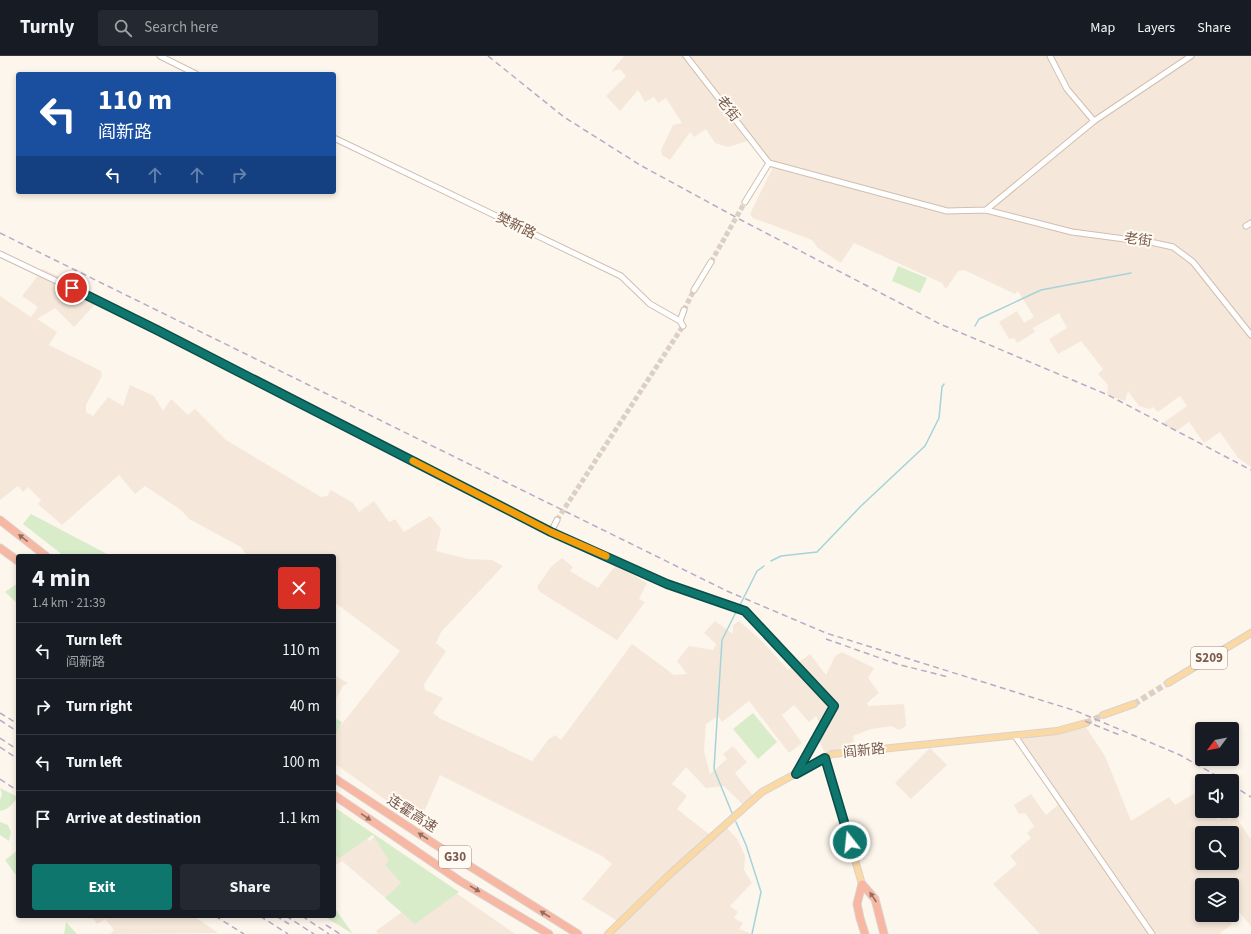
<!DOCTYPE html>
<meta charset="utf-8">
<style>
:root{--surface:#171b24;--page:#242831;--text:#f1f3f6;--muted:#9ea1a6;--line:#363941;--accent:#0f766e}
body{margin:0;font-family:"Source Sans 3","Noto Sans SC",sans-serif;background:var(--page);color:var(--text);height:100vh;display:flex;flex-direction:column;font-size:15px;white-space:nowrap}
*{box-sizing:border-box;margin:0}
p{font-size:13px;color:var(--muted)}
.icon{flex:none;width:22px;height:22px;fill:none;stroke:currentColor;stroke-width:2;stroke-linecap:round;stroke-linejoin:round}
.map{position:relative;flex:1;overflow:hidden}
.side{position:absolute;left:16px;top:498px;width:320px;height:364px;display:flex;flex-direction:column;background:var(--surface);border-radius:4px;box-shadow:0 2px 6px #0003}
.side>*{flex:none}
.guide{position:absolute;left:16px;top:16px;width:320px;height:122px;border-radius:4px;box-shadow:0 2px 6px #0003;background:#1a4fa0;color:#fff;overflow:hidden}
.needle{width:26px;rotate:238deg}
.buttons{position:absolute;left:1195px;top:666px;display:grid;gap:8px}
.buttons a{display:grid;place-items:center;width:44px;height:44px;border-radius:4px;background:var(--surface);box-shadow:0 2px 6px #0003;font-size:20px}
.pin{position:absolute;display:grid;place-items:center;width:34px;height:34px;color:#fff;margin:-17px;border:2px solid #fff;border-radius:50%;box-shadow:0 1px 4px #0007}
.me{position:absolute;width:44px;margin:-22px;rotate:344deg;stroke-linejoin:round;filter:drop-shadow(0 0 3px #0008)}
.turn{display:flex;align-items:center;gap:14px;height:84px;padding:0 16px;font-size:18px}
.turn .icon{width:52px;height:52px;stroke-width:2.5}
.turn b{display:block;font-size:28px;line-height:34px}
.lanes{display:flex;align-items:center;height:38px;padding:0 16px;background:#0003;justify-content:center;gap:20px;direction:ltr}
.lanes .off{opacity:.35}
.round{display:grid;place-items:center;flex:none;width:42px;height:42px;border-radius:4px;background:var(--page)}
.headline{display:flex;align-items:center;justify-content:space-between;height:68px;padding:0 16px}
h1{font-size:24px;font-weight:700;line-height:30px}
.action{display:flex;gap:8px;margin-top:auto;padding:8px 16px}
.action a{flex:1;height:46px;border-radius:4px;background:var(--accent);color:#fff;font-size:16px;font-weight:700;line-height:46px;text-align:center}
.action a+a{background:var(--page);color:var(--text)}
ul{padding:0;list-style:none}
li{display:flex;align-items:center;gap:12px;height:56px;padding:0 16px;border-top:1px solid var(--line)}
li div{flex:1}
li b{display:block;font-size:15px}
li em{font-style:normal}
header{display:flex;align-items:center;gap:24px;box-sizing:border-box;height:56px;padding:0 20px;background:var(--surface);border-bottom:1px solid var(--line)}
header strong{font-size:19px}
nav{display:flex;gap:22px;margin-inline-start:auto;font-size:14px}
.search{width:280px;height:36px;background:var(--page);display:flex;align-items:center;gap:10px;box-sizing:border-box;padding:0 14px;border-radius:4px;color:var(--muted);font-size:15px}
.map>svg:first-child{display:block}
.residential{fill:#f5e8da;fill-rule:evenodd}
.green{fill:#d8ecc9}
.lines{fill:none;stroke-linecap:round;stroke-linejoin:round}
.stream{stroke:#a5d3da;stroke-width:1.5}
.minor-tunnel{stroke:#dcd0c4;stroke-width:5;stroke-dasharray:5 2.5;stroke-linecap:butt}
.major-tunnel{stroke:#dcd0c4;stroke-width:6;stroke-dasharray:6 3;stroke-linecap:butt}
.minor-casing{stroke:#d1beb0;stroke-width:7}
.major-casing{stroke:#dad1cd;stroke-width:8}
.highway-casing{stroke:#dad1cd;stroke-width:9}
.minor{stroke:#fff;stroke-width:5}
.major{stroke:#fbd9a5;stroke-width:6}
.highway{stroke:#f7b7a3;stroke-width:7}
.rail{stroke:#b9a8c9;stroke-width:1.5;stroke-dasharray:6 4;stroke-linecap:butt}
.oneway{fill:#936e5e}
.route-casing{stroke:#0a4d48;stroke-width:10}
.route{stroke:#0f766e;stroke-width:7}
.slow{stroke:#f59e0b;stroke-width:7}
.labels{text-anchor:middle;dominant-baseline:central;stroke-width:4;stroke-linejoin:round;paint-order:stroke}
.shield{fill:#fffaf3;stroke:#a28b7f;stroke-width:1}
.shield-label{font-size:13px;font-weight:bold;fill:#7a5c4d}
.street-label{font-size:14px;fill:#7a5c4d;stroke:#fffaf3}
</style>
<header>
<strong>Turnly</strong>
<div class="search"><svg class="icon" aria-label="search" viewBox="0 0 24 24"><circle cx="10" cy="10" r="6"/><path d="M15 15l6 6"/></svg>Search here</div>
<nav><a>Map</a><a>Layers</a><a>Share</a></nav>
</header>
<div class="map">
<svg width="1251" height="878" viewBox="0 0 1251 878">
<rect width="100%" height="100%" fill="#fdf6ec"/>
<path class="residential" d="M624,0H1251V411L1238,402L1220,376L1204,387L1189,366L1175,376L1163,367L1187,350L1180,340L1158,356L1153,351L1150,353L1139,350L1128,335L1125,345L1107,339L1108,329L1098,318L1103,313L1081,285L1058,298L1049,283L1067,272L1059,257L1033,272L1035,276L1017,287L1014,282L1009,283L999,266L1017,255L1024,267L1034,261L1018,235L1015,238L964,214L958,215L946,233L942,227L854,187L841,207L818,192L812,184L753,162L750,158L773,111L754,83L728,91L715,87L706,73L694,81L690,76L670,104L662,99L661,94L673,69L682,67L666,42L658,47L654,41L645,46L638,34L620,55L606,40L626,20L620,13L611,16Z
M43,213L94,237L100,243L74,271L55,252L37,263L57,276L49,289L101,315L102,320L86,349V356L93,360L108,341L123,350L130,329L154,340L163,355L171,343L188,359L195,353L226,384L321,441L327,440L331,434L353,447L359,456L374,445L389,466L395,463L404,476L430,460L441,473L436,495L468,503L492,504L503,510L441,576L436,587L446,595L424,628L425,634L443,642L433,657L441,663L532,705L549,683L555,679L561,684L632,588L674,619L687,618L677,605L689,590L713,594L716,588L704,577L715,565L733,578V569L739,565L763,586L788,614L810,598L826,619L835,600L842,596L874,612L868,622L879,637L867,647L868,650L904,648L906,670L899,674L892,670L871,673L853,680L854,685L845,691L825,697L818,683L824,677L816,660L809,666L794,649L782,659L802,687L789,697L749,645L722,666L718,660L706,668L704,695L710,718L727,703L723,698L733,690L747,706L735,717L755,742L745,751L724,730L706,732L686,711L672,728L687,740L677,753L714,782L727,772L738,784L745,800L744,814L752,827L730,850L738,856L734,862L743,867L739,873L752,878H607L619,866L582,843L612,808L602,800L440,719L424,756L415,765L334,707V678L400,595L334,546V500H247L241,491L189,463L181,454L145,430L135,438L119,419L62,469L38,448L41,444L28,431L23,436L18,430L0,444V240L31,261L38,251L22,240Z
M562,502L573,511L570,515L598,532L616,509L647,527L639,543L645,546L617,584L540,536L537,531L551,511Z
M334,619L348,627L343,630L334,646Z
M1085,670L1105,700L1131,765L1169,741L1175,749L1202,733V755H1211L1218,764L1226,760L1229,764L1235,759L1250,782H1251V870L1238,855L1232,857V829H1202V859H1228L1227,860L1232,868L1219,878H1040L993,828L1017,808L1010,800L1031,782L1027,777L1034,770L1025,757L1019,758L1014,749L1031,738L1046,759L1058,749L1023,692L1021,679ZM1202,777H1232V807H1202Z
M930,692L947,709L911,743L895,727Z
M365,779L369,785L376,780L404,833L388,844L342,805L334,810V797Z
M456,837L515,878H378L376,875L402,856Z
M91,860H194L218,877L110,878L114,874L105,863L97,868Z"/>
<path class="green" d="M898,210L927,222L920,237L892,225Z
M31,458L111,500H64L23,468Z
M18,527V548L5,536Z
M753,657L777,686L758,703L733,673Z
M334,662L342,666L334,682Z
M0,732L18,741C13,747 9,754 0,755V744L2,738Z
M334,751L459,836L415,868L385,842L401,827L385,809L389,805L373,779L339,802L334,798Z
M0,766L8,769L11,776L9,785L0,779Z
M18,794V822L5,804Z
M334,851L353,878L324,860H334Z
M66,866L77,878H64Z"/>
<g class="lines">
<path class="stream" d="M975,270L979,263L1041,234L1131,217
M771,505L781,500L817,496L861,450L925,390L939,362L942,331L944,328
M740,549L757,515L764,510
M732,757L714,713L722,584L736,556
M736,766L746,789L761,836L752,878"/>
<path class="minor-tunnel" d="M711,206L745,146
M684,254L694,234
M557,464L683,270"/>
<path class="major-tunnel" d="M1134,648L1168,627
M1086,667L1103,659"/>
<defs>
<path id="minor" d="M160,0L196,18
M686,0L769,107
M1050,0L1067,33L1094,65
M334,82L621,220L650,248L680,265L684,254
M745,146L769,107L947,155L986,154L1072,176L1155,187L1173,191L1193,206L1251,279
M986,154L1094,65L1191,0
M1246,170L1251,167
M0,198L157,273L551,476L667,528L745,555L834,650L796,718
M694,234L711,206
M680,265L683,270
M551,476L557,464
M1015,680L1152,878"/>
<path id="major" d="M1168,627L1251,577
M1103,659L1134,648
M825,701L862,828
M608,878L670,818L762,736L832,698L1057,675L1086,667"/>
<path id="highway" d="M0,464L46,500
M0,492L18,505
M334,722L436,789L578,878
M334,739L460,825L549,878
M865,878L860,862L857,848L862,828L875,843L884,878"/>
</defs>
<use href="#minor" class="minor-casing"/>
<use href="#major" class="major-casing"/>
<use href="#highway" class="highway-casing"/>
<use href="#minor" class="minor"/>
<use href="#major" class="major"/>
<use href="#highway" class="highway"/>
<path class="rail" d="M488,0L564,61L640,109L743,165L940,268L1108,339L1251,414
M0,177L727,535L826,577L1076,655L1180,699L1226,725
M826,583L897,608L948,621
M0,657L18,668
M0,664L18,676
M1085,665L1122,680
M0,682L18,694
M0,691L18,703
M0,723L18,735
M1232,729L1251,741
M215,860L244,878
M260,860L288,878
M276,860L289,868
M286,860L314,878
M302,860L329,878
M326,869L340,878"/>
</g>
<defs><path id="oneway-solid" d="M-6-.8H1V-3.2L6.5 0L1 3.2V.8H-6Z"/></defs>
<g class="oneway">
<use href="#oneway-solid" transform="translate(23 482) rotate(-142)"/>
<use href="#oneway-solid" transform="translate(366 761) rotate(34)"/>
<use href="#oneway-solid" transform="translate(423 780) rotate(-147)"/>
<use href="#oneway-solid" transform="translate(475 833) rotate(31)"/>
<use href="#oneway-solid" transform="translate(873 841) rotate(-124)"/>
<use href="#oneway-solid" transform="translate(545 858) rotate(-148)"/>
</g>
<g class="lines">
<defs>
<path id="route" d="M72,232L157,274L551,476L667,528L745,555L834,650L796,718L825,702L850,786"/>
</defs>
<use href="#route" class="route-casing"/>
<use href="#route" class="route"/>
<path class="slow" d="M413,405L551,476L606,500"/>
</g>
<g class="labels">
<g class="shield">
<rect x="1191" y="591" width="36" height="22" rx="3"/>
<rect x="439" y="790" width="32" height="22" rx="3"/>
</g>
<g class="shield-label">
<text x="1209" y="602">S209</text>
<text x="455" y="801">G30</text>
</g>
<g class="street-label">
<text transform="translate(728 53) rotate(52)">老街</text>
<text transform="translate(516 170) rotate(26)">樊新路</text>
<text transform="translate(1138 184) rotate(8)">老街</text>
<text transform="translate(864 695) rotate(-6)">阎新路</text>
<text transform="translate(412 758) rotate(33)">连霍高速</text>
</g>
</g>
</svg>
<div class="buttons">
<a><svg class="needle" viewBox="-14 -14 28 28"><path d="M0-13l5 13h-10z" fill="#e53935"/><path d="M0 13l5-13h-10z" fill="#9ea1a6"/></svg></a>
<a><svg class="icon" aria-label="sound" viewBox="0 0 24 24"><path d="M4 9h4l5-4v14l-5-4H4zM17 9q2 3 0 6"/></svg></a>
<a><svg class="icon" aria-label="search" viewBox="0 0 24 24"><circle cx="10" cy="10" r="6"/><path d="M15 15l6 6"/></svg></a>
<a><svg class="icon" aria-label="layers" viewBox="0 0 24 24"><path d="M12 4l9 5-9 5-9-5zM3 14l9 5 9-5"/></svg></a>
</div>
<div class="pin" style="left:72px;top:232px;background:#d93025"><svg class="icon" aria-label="arrive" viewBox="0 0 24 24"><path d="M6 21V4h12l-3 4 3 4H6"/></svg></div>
<svg class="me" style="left:850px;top:786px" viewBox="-20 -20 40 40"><circle r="17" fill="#0f766e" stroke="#fff" stroke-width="3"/><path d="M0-11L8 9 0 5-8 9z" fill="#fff"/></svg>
<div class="guide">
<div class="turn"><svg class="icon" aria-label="left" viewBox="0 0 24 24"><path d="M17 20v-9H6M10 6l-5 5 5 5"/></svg><div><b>110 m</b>阎新路</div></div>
<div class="lanes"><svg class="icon" aria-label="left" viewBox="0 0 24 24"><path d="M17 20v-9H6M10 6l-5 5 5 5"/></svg><svg class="icon off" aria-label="ahead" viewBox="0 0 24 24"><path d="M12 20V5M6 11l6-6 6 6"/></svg><svg class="icon off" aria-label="ahead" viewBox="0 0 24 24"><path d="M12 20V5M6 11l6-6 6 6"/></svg><svg class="icon off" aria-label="right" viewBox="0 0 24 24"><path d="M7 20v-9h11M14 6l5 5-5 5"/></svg></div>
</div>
<section class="side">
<div class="headline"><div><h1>4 min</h1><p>1.4 km · 21:39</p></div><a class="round" style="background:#d93025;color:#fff"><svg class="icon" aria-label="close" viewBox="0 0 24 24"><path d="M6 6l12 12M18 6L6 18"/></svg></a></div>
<ul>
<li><svg class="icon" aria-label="left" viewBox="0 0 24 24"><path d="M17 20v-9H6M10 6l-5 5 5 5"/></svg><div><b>Turn left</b><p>阎新路</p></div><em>110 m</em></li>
<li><svg class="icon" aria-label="right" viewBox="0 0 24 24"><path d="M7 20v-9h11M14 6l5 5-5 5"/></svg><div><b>Turn right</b></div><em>40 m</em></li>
<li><svg class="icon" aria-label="left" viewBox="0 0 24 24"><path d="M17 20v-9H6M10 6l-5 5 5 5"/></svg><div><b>Turn left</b></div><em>100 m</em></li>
<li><svg class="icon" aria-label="arrive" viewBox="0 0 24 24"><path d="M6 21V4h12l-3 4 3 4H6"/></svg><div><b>Arrive at destination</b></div><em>1.1 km</em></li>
</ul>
<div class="action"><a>Exit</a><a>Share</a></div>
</section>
</div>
